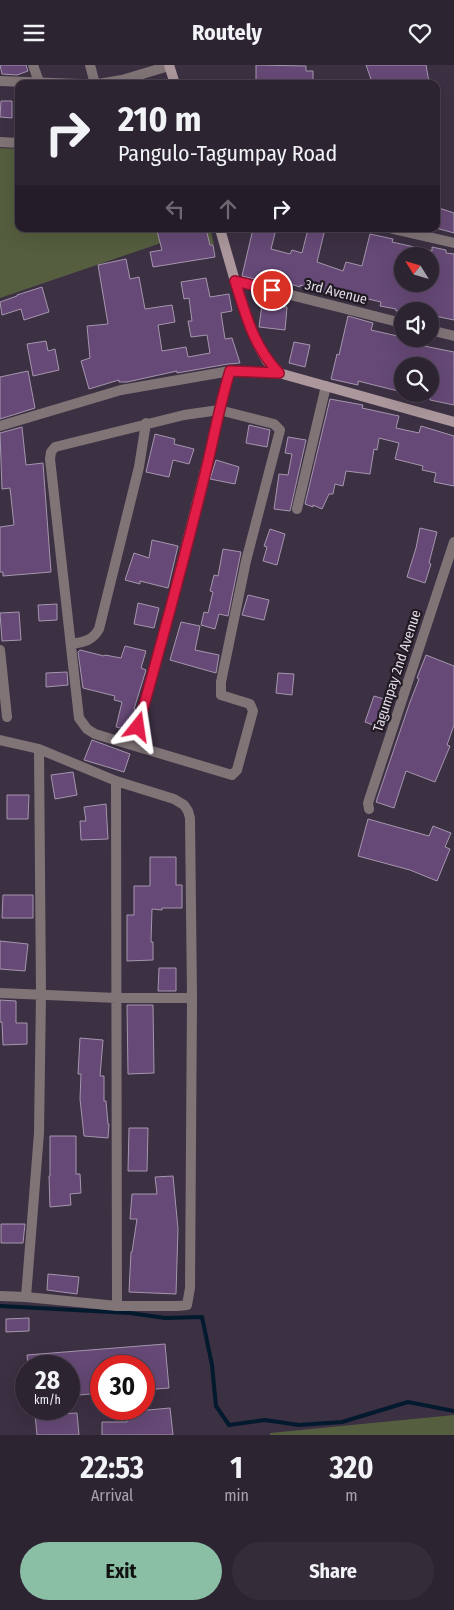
<!DOCTYPE html>
<style>
:root{--surface:#2d2432;--page:#352c3a;--text:#f1f3f6;--muted:#a7a4ac;--line:#48414d;--accent:#8abfa5}
body{margin:0;font-family:"Fira Sans Condensed",sans-serif;background:var(--page);color:var(--text);height:100vh;display:flex;flex-direction:column;font-size:19px;white-space:nowrap}
*{box-sizing:border-box;margin:0}
p{font-size:16px;color:var(--muted)}
.icon{flex:none;width:28px;height:28px;fill:none;stroke:currentColor;stroke-width:2;stroke-linecap:round;stroke-linejoin:round}
.map{position:relative;height:1370px;overflow:hidden}
.side{display:flex;flex-direction:column;background:var(--surface);flex:1}
.side>*{flex:none}
.hud{position:absolute;left:15px;top:15px;width:425px;height:152px;border-radius:10px;box-shadow:0 5px 20px #0002,0 0 0 1px var(--line);background:#2d2432;color:var(--text);overflow:hidden}
.needle{width:32px;rotate:307deg}
.buttons{position:absolute;left:394px;top:182px;display:grid;gap:10px}
.buttons a{display:grid;place-items:center;width:45px;height:45px;border-radius:50%;background:var(--surface);box-shadow:0 5px 20px #0002,0 0 0 1px var(--line);font-size:25px}
.speed{position:absolute;left:15px;top:1290px;display:flex;gap:10px;font-size:25px;font-weight:700;text-align:center}
.speed>*{display:grid;place-content:center;width:65px;height:65px;border-radius:50%;background:var(--surface);box-shadow:0 5px 20px #0002,0 0 0 1px var(--line);line-height:1}
.speed small{font-size:12px;font-weight:400}
.speed .limit{border:8px solid #d22;background:#fff;color:#111}
.pin{position:absolute;display:grid;place-items:center;width:42px;height:42px;color:#fff;margin:-21px;border:2px solid #fff;border-radius:50%;box-shadow:0 1px 5px #0007}
.me{position:absolute;width:55px;margin:-28px;rotate:15deg;stroke-linejoin:round;filter:drop-shadow(0 0 4px #0008)}
.turn{display:flex;align-items:center;gap:18px;height:105px;padding:0 20px;font-size:22px}
.turn .icon{width:65px;height:65px;stroke-width:2.5}
.turn b{display:block;font-size:35px;line-height:42px}
.lanes{display:flex;align-items:center;height:48px;padding:0 20px;background:#0003;justify-content:center;gap:25px;direction:ltr}
.lanes .off{opacity:.35}
.eta{display:flex;justify-content:space-evenly;align-items:center;height:85px;text-align:center}
.eta b{font-size:30px;font-weight:700;line-height:35px}
.primary-button{display:flex;gap:10px;margin-top:auto;padding:10px 20px}
.primary-button a{flex:1;height:58px;border-radius:30px;background:var(--accent);color:#111;font-size:20px;font-weight:700;line-height:58px;text-align:center}
.primary-button a+a{background:var(--page);color:var(--text)}
header{display:flex;justify-content:space-between;align-items:center;height:65px;padding:0 20px;background:var(--surface);font-size:22px;font-weight:700}
.map>svg:first-child{display:block}
.green{fill:#555e3f}
.lines{fill:none;stroke-linecap:round;stroke-linejoin:round}
.stream{stroke:#031a2e;stroke-width:4}
.building{fill:#664976;stroke:#a596ad;fill-rule:evenodd}
.minor{stroke:#817477;stroke-width:10}
.secondary{stroke:#ab979c;stroke-width:10}
.route-casing{stroke:#92132f;stroke-width:12}
.route{stroke:#e11d48;stroke-width:9}
.labels{text-anchor:middle;dominant-baseline:central;stroke-width:4.5;stroke-linejoin:round;paint-order:stroke}
.street-label{font-size:14px;fill:#e4dce9;stroke:#201a23}
</style>
<header><svg class="icon" aria-label="menu" viewBox="0 0 24 24"><path d="M4 6h16M4 12h16M4 18h16"/></svg>Routely<svg class="icon" aria-label="heart" viewBox="0 0 24 24"><path d="M12 20l-8-8c-3-5 5-10 8-4 3-6 11-1 8 4z"/></svg></header>
<div class="map">
<svg width="454" height="1370" viewBox="0 0 454 1370">
<rect width="100%" height="100%" fill="#3c3043"/>
<path class="green" d="M0,83L19,84V164H210L214,179L177,185L164,177L0,233Z
M454,1350V1370H270V1368Z"/>
<g class="lines">
<path class="stream" d="M0,1241L130,1248L165,1253L202,1252L212,1300L216,1341L229,1360L265,1355L299,1360L342,1357L408,1337L454,1346"/>
</g>
<path class="building" d="M0,0H26L28,6L17,10L2,9Z
M256,0L306,1V6H313V19L256,18Z
M366,0H426L429,17H372Z
M1,36H12V53L0,52Z
M436,142L454,148V168L436,163Z
M167,164H206L210,180H213L215,192L153,202L150,187L162,185L157,166Z
M253,164H276L271,184L290,189L292,185L302,188L308,164H325L317,197L343,206L346,197L362,201L370,169L393,174L392,177L432,186V182L446,185V188L454,189V255L430,250V246H396V244L380,241L381,237L347,229L346,234L300,220V222L274,214L273,218L242,211ZM402,191H430V219H401L402,214H400Z
M126,194L130,214L139,212L145,244L172,240L175,257L158,260L162,286L186,282L188,292L210,288L207,270L191,272L188,256H192L189,233L184,234L181,217L206,213L210,232L229,229L232,246L221,248L225,274L232,273L240,298L228,299L177,308V306L127,317H119V315L89,324L81,296L90,293L87,261L108,259L98,200Z
M42,222L49,247L24,255L21,244L2,250L0,237L17,231V230Z
M262,239L287,242L285,265L259,262Z
M348,251L373,258L371,265L402,272V274H425L424,281L454,287V340L430,335V301H402V327L358,316V320L331,314L337,289L339,290Z
M46,276L48,286L55,284L59,305L33,311L27,279Z
M294,277L310,280L305,302L289,298Z
M28,306L35,343L0,354V312Z
M330,334L363,340L362,343L399,351L396,363L419,368L421,361L454,371V421L434,417L436,408L422,405L423,401L395,394L399,378L379,373L377,385L374,384L370,409L346,406L343,421L335,419L333,429H329L322,444L313,440V442L305,439Z
M249,360L270,365L267,382L246,378Z
M22,362L26,400L43,398L51,507L3,511V507H0V462L14,460L10,423L2,424L0,368Z
M155,369L175,374L174,379L194,384L189,399L173,395L169,412L146,407Z
M288,372L306,375L290,446L274,444L279,409L288,410L292,389L285,388Z
M216,395L239,402L235,419L210,414Z
M420,463L437,467L429,498L431,499L425,518L407,512L416,483Z
M270,464L285,469L277,500L263,496L267,482L264,481Z
M152,475L178,481L168,523L140,516V519L125,515L134,488L149,493Z
M223,484L241,487L228,551L219,549L215,564L201,560L204,547L208,548L213,527L210,526L214,510L218,511Z
M248,530L269,535L264,555L242,550Z
M138,538L159,543L154,563L134,559Z
M57,539V555L39,556L38,540Z
M19,547L21,575L2,576L0,548Z
M181,557L200,561L195,585L219,590L216,608L170,595Z
M125,581L146,586L141,603L146,605L134,644L135,645L130,665L116,662L122,637L114,635L115,631L83,623L78,587L80,585L104,591L105,590L121,593Z
M426,590L454,601V660L447,680L450,681L435,717L406,706L394,743L376,737L410,637L419,614L417,613Z
M67,607L68,620L46,622V608Z
M278,608L294,609L292,630L276,628Z
M374,631L391,636L381,663L365,657Z
M92,675L130,689L124,707L84,695Z
M73,707L77,730L55,734L51,710Z
M7,730H29L28,754H7Z
M106,739L108,774L81,775L80,756H86L84,742Z
M368,754L429,771L433,761L451,768L445,782L450,784L437,816L410,805L358,791Z
M150,792H176V820H182V843H162V845L152,844L151,877H153V895L127,896V850H134V821H150Z
M3,830H33V853H2Z
M0,876L28,879L25,906L0,904Z
M159,903H176V926H158Z
M0,935L16,936V958H27V979L3,980L2,957H0Z
M127,940H153L154,1008L128,1009Z
M80,973L103,975L100,1011H104V1036H106L108,1059H109L108,1073L84,1071L80,1034L81,1009H78Z
M129,1063H148L147,1106H128Z
M50,1071H76V1109H80L81,1128L70,1129L71,1140L50,1142L49,1111H50Z
M173,1111L178,1164L176,1229L129,1227L131,1187H132L137,1154H130L132,1129H157L155,1112Z
M1,1159H25L23,1178H1Z
M48,1209L79,1212L77,1229L47,1225Z
M29,1253V1266L6,1267V1254Z
M165,1279L169,1323L144,1325V1301H101V1328L69,1331V1301H28L27,1290Z
M170,1343L173,1370H102V1357H127L126,1347Z
M77,1348L79,1370H37L35,1350Z"/>
<g class="lines">
<path class="minor" d="M33,0L39,17
M90,0L95,19
M0,16L80,19
M98,19L122,15L169,1
M0,77L19,78
M393,164L454,178
M235,216L402,258
M430,265L454,271
M219,345L274,359L280,365L246,496L221,617V630L250,639L253,646L237,705L232,710L95,669L87,664L79,653L50,394L51,387L55,382L184,350Z
M0,361L121,325L230,306L279,308
M297,444L326,321
M71,579C84,577 92,576 99,564L139,402L146,358
M0,585L7,652
M0,675L39,684L41,929L39,1068L26,1232L0,1231
M133,680L168,552L230,306
M116,716L117,1241
M369,744L368,738L454,477
M0,928L117,933H192
M26,1232L117,1241H177L187,1240L190,1223L192,933L190,753L188,746L184,740L174,734L116,716L39,684"/>
<path class="secondary" d="M169,0L175,19
M220,164L235,216L246,251L260,284L267,296L279,308L454,357"/>
</g>
<g class="lines">
<defs>
<path id="route" d="M138,662C162,576 185,491 206,405C214,372 220,338 230,306L279,308C253,281 246,250 235,216L272,225"/>
</defs>
<use href="#route" class="route-casing"/>
<use href="#route" class="route"/>
</g>
<g class="labels">
<g class="street-label">
<text transform="translate(336 227) rotate(14)">3rd Avenue</text>
<text transform="translate(397 606) rotate(-72)">Tagumpay 2nd Avenue</text>
</g>
</g>
</svg>
<div class="buttons">
<a><svg class="needle" viewBox="-14 -14 28 28"><path d="M0-13l5 13h-10z" fill="#e53935"/><path d="M0 13l5-13h-10z" fill="#a7a4ac"/></svg></a>
<a><svg class="icon" aria-label="sound" viewBox="0 0 24 24"><path d="M4 9h4l5-4v14l-5-4H4zM17 9q2 3 0 6"/></svg></a>
<a><svg class="icon" aria-label="search" viewBox="0 0 24 24"><circle cx="10" cy="10" r="6"/><path d="M15 15l6 6"/></svg></a>
</div>
<div class="speed"><div>28<small>km/h</small></div><div class="limit">30</div></div>
<div class="pin" style="left:272px;top:225px;background:#d93025"><svg class="icon" aria-label="arrive" viewBox="0 0 24 24"><path d="M6 21V4h12l-3 4 3 4H6"/></svg></div>
<svg class="me" style="left:138px;top:662px" viewBox="-20 -20 40 40"><path d="M0-17L14 15 0 8-14 15z" fill="#e11d48" stroke="#fff" stroke-width="4"/></svg>
<div class="hud">
<div class="turn"><svg class="icon" aria-label="right" viewBox="0 0 24 24"><path d="M7 20v-9h11M14 6l5 5-5 5"/></svg><div><b>210 m</b>Pangulo-Tagumpay Road</div></div>
<div class="lanes"><svg class="icon off" aria-label="left" viewBox="0 0 24 24"><path d="M17 20v-9H6M10 6l-5 5 5 5"/></svg><svg class="icon off" aria-label="ahead" viewBox="0 0 24 24"><path d="M12 20V5M6 11l6-6 6 6"/></svg><svg class="icon" aria-label="right" viewBox="0 0 24 24"><path d="M7 20v-9h11M14 6l5 5-5 5"/></svg></div>
</div>
</div>
<section class="side">
<div class="eta">
<div><b>22:53</b><p>Arrival</p></div>
<div><b>1</b><p>min</p></div>
<div><b>320</b><p>m</p></div>
</div>
<div class="primary-button"><a>Exit</a><a>Share</a></div>
</section>
